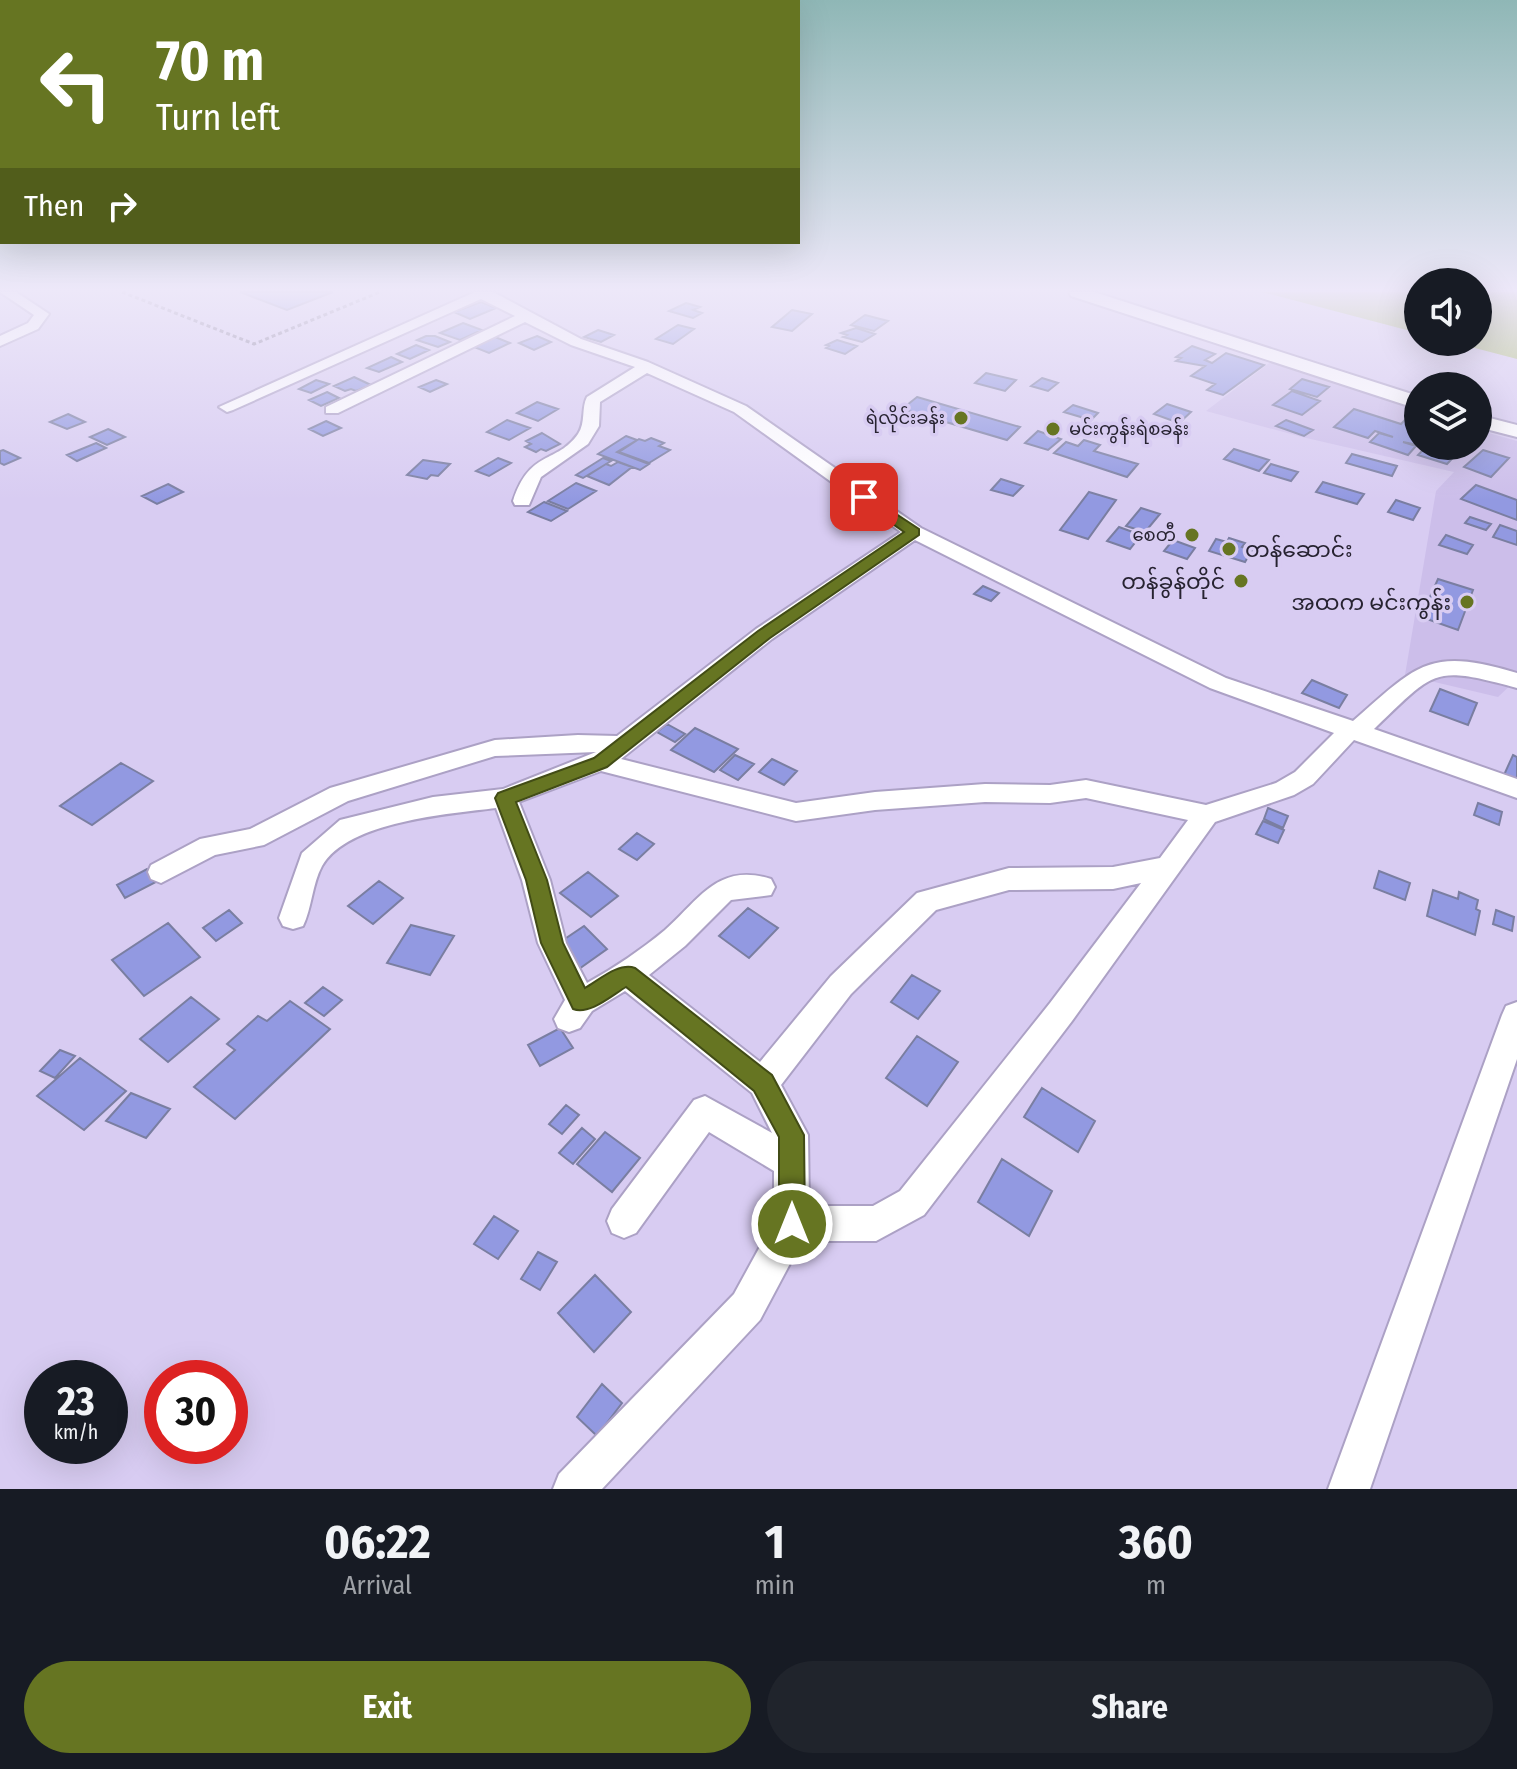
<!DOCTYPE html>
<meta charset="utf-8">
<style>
:root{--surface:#171b24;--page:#20242c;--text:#f1f3f6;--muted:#9ea1a6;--accent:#667522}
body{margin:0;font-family:"Fira Sans Condensed","Noto Sans Myanmar",sans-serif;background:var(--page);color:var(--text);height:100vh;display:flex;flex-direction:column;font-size:30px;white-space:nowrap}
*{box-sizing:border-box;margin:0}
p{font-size:26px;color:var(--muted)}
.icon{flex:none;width:44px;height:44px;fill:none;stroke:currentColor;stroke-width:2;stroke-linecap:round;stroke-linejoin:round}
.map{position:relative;height:1489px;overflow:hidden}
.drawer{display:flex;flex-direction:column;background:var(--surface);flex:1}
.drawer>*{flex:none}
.banner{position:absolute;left:0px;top:0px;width:800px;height:244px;box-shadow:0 8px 32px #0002;background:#667522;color:#fff;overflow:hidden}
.fabs{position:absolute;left:1404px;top:268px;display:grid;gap:16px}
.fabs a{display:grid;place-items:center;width:88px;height:88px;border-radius:50%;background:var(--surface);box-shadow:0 8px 32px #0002;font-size:40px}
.speed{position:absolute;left:24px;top:1360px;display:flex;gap:16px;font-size:40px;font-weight:700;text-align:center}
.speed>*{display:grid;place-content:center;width:104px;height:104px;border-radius:50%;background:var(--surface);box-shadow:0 8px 32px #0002;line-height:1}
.speed small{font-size:20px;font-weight:400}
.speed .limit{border:12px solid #d22;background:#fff;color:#111}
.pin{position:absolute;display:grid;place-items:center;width:68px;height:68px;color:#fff;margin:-34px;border-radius:16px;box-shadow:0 4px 12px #0006}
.me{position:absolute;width:88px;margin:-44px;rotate:0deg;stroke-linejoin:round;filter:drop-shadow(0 0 6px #0008)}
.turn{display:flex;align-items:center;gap:28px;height:168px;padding:0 24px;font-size:36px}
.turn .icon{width:104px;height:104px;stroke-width:2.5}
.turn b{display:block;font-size:56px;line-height:68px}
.then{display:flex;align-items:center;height:76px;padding:0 24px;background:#0003;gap:16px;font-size:30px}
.eta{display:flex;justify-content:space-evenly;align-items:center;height:136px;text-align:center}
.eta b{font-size:48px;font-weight:700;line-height:56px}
.button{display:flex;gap:16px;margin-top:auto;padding:16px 24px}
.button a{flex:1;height:92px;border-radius:48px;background:var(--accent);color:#fff;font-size:32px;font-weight:700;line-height:92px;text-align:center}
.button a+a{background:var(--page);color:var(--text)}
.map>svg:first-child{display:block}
.built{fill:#ccbeea}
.water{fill:#aabc6c}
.building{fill:#9299e1;stroke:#7a7ea1;stroke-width:2}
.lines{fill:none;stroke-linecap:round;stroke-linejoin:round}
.minor-casing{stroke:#aca1c5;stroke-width:4}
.tertiary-casing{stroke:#aca1c5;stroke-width:4}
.path{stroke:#7c748e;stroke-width:3;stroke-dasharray:4 3;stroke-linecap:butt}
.minor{fill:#fff;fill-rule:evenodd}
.tertiary{fill:#fff;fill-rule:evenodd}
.route{fill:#667522;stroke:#424c16;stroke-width:2}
.poi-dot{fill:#667522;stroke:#d8ccf2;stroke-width:3}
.labels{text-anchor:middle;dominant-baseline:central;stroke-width:7;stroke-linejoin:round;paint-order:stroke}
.far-poi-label{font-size:18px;fill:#272331;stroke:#d8ccf2;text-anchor:end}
.poi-label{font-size:22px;fill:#272331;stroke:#d8ccf2;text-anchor:end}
</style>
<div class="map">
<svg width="1517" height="1489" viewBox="0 0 1517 1489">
<rect width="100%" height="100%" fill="#d8ccf2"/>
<path class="built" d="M1272,361L1418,410V446H1478V430L1517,441V679L1498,697L1405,675L1436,491L1454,472L1302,437L1206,411Z"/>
<path class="water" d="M1262,292H1418V333Z
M1478,292H1517V359L1452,342H1478Z"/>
<path class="building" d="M240,292H333L287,310Z
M481,302L496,308L470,319L454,312Z
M686,303L700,307L693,310L702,313L693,318L669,311Z
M792,310L812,314L792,331L772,327Z
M865,315L888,321L874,331L851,325Z
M463,323L482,330L460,340L440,333Z
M678,325L694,329L673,344L656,339Z
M856,328L875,334L862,342L843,337L847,335L841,333Z
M598,330L614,335L601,342L584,337Z
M426,336H435L450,342L438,347L417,340Z
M537,336L551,342L534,350L519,343Z
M495,337L510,343L489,353L474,347Z
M837,340L857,346L845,354L826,348L829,346L826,345Z
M416,345L429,350L410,359L397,354Z
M1192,346L1215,354L1205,360L1212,363L1226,353L1264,365L1223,395L1207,390L1215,384L1191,376L1205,366L1176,361L1181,358L1176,357Z
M391,357L402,362L379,372L367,368Z
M986,373L1016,380L1005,391L975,383Z
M354,377L371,385L356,391L351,389L345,391L334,386Z
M1042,378L1058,383L1048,391L1031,386Z
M1302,379L1329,387L1317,397L1290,389Z
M316,380L329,384L311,393L299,389Z
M436,380L447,384L430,392L419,387Z
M1292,391L1320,401L1302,415L1273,405Z
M327,392L339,398L321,406L309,400Z
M917,397L1020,427L1007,440L902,409Z
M537,402L558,409L538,421L517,413Z
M1167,404L1191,412L1179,423L1154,414Z
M1073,405L1098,413L1091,420L1064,412Z
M1354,409L1401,424L1405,420L1418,424V445L1403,442L1416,446L1408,455L1370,442L1379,433L1393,437L1375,431L1368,438L1334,427Z
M68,414L85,422L67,429L50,422Z
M507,420L530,428L509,440L487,432Z
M1286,420L1313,430L1304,436L1276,426Z
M326,421L341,428L323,436L309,429Z
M108,429L125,437L107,445L90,437Z
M1038,431L1061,439L1048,450L1025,443Z
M542,433L560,444L546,451L541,449L536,452L525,447L531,444L526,441Z
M626,436L637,440L617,452L649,464L640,470L598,454Z
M651,438L664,443L659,446L670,450L649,463L619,452L639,439L645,441Z
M1084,440L1100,445L1094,451L1138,464L1127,477L1054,453L1066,442L1078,446Z
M96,443L106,448L77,461L67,455Z
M1422,446H1464L1447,464L1418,455L1426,447Z
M1234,449L1269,460L1259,471L1224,459Z
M3,450L20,458L4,465L0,463V451Z
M1483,450L1509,458L1491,477L1464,467Z
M1352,454L1397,466L1392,476L1346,463Z
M498,458L511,463L489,476L476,471Z
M603,458L611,461L583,478L576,475Z
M423,460L450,464L438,476L431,475L427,479L407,475Z
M618,462L632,467L609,485L587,476L606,464L611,466Z
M1271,464L1298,472L1291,481L1264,473Z
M1001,479L1023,486L1013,496L991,490Z
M1323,482L1364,494L1357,504L1316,492Z
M576,483L596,491L568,509L548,501Z
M168,484L183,492L157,504L142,496Z
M1476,485L1517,500V520L1461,499Z
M1089,492L1116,500L1088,539L1060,530Z
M1396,500L1420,508L1413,520L1388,512Z
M544,502L567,511L551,521L528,512Z
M1141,508L1160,514L1145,532L1126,526Z
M1470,517L1491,524L1486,530L1465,523Z
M1500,525L1517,531V545L1493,537Z
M1119,527L1141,535L1130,549L1107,541Z
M1446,535L1473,545L1467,554L1439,545Z
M1229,538L1245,543L1242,547L1252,550L1245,562L1209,551L1216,539L1227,542Z
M1173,540L1195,548L1187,559L1164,551Z
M1438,579L1473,590L1458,630L1421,617Z
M983,586L999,593L991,601L974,594Z
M1312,680L1347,695L1339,708L1302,693Z
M1440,689L1477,703L1468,725L1430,711Z
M667,724L685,734L675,742L657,732Z
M695,728L738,749L714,772L671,750Z
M735,755L754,764L738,780L720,770Z
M1513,755L1517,757V780L1504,775Z
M772,759L797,771L784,785L759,772Z
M121,763L153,781L92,825L60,806Z
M1478,803L1502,812L1499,825L1474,815Z
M1268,808L1288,816L1283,828L1264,819Z
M1263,821L1284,830L1278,843L1256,834Z
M637,833L654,844L637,860L619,849Z
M147,869L156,882L125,898L117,885Z
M1379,871L1410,883L1405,900L1374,888Z
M588,872L618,896L591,917L560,893Z
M379,881L403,898L373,924L348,906Z
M1433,890L1458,899L1459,892L1478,900L1476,909L1480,911L1475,935L1427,916Z
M748,908L778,928L749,958L719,936Z
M229,910L242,923L216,941L203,928Z
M1496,910L1514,917L1512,931L1493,924Z
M168,923L200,957L144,996L112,960Z
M411,925L454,936L430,975L387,963Z
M584,926L607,949L579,969L556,945Z
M912,975L940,991L918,1019L891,1002Z
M323,987L342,1000L324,1016L305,1003Z
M191,997L219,1019L168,1062L140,1039Z
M290,1001L330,1029L235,1119L194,1087L235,1050L227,1044L258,1016L267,1021Z
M560,1028L573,1048L540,1066L528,1045Z
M917,1036L958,1062L927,1106L886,1078Z
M60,1050L75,1056L55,1078L40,1071Z
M80,1058L126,1091L84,1130L37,1096Z
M1042,1088L1095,1121L1078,1152L1024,1117Z
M131,1093L170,1109L146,1138L106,1121Z
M566,1105L579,1115L562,1134L549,1124Z
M582,1128L595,1139L573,1164L559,1153Z
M605,1132L640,1158L612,1192L577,1164Z
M1002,1159L1052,1191L1029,1236L978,1202Z
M494,1216L518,1231L498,1259L474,1244Z
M538,1252L557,1262L540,1290L521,1279Z
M595,1275L631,1312L594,1352L558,1313Z
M602,1384L622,1403L597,1436L577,1417Z"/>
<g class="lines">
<defs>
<path id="minor" d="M0,292H16L49,314L38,329L0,346V336L28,323L34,315Z
M475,292H493L581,339L648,362L746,406L921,528L1226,678L1353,721C1417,665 1429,646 1517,673V688C1432,665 1436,670 1374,729L1517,779V798L1354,740L1313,784L1294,795L1215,822L1072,1021L924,1215L876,1241H802L760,1320L602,1489H553L559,1474L734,1294L774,1221V1171L709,1132L636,1233L624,1238L612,1233L607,1221L612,1209L694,1100L705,1096L772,1133L752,1093L625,991L592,1011L580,1028L569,1032L558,1028L554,1019L565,1000L538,943L522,880L496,808C449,814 348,821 322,866C312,884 312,908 303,926L293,929L283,926L279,918L302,853L340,820L433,797L503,789L596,752L495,756L348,801L264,845L215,855L161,883L151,879L148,872L151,865L200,839L250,829L330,788L495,740L578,735L617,736L756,629L901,532L734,412L647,373L600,402L599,426L588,444L541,477L529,505H515L513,501C530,449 557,464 578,434C586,422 581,408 587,397L635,367L571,345L525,322L338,413H326V407L515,316L481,299L233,410L227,412L219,407ZM915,540L1210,688L1334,733L1295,772L1276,783L1206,805L1086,780L1050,785L985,784L875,792L796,803L621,759L772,639ZM601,771L796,821L875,810L985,802L1050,803L1086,798L1188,820L1160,858L1113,867L1009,868L917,893L831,976L760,1062L649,975L685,946L731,900L771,895L775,887L771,879C718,862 699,900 665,930C641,950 614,968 587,983L566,943L550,880L519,802ZM1141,883L1050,1003L900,1191L873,1206H809L808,1135L781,1085L851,994L936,910L1009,890L1113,889Z
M1517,1002V1059L1370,1489H1328L1502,1015L1506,1006Z"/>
<path id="tertiary" d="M1069,292H1094L1418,396V409L1071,296Z
M1478,415L1517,425V437L1478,427Z"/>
</defs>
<use href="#minor" class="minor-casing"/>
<use href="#tertiary" class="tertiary-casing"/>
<path class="path" d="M122,292L254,344L380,292"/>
<use href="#minor" class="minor"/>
<use href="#tertiary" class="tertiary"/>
</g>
<linearGradient id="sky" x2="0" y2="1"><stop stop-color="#8fb7b6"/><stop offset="0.58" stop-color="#ede8f9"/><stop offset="1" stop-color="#ede8f9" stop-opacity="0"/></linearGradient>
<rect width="1517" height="500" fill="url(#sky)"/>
<path class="route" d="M864,493L919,529V535L770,638L607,767L516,802L547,880L563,943L585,988C599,980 619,962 635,968L772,1075L804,1135L805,1224L801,1233L792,1237L783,1233L779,1224V1137L754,1091L626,987C611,996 590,1015 573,1009L541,943L526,880L495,798L498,793L594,758L758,631L904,532L859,500L857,497Z"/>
<g class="poi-dot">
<circle cx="961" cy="418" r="8"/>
<circle cx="1053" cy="429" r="8"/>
<circle cx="1192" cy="535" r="8"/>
<circle cx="1229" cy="549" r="8"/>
<circle cx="1241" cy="581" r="8"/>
<circle cx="1467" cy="602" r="8"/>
</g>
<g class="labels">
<g class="far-poi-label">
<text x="945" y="418">ရဲလိုင်းခန်း</text>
<text x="1069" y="429" text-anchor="start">မင်းကွန်းရဲစခန်း</text>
<text x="1176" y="535">စေတီ</text>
</g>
<g class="poi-label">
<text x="1245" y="549" text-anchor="start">တန်ဆောင်း</text>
<text x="1225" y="581">တန်ခွန်တိုင်</text>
<text x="1451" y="602">အထက မင်းကွန်း</text>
</g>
</g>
</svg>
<div class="fabs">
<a><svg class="icon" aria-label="sound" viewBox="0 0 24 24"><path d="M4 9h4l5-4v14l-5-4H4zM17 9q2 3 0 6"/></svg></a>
<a><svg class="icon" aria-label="layers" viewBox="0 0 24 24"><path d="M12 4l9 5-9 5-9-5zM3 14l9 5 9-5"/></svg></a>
</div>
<div class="speed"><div>23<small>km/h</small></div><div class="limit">30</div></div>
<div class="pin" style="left:864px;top:497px;background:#d93025"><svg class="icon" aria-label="arrive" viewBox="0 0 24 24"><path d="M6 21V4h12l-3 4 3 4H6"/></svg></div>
<svg class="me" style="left:792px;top:1224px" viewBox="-20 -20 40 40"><circle r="17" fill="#667522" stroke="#fff" stroke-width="3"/><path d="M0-11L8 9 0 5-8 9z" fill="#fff"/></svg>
<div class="banner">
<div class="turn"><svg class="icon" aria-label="left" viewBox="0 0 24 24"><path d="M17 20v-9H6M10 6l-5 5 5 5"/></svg><div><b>70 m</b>Turn left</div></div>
<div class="then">Then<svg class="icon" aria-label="right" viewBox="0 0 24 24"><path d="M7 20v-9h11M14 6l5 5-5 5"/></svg></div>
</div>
</div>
<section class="drawer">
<div class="eta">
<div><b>06:22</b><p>Arrival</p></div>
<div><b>1</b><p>min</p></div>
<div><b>360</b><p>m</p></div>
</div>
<div class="button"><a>Exit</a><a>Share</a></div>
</section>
